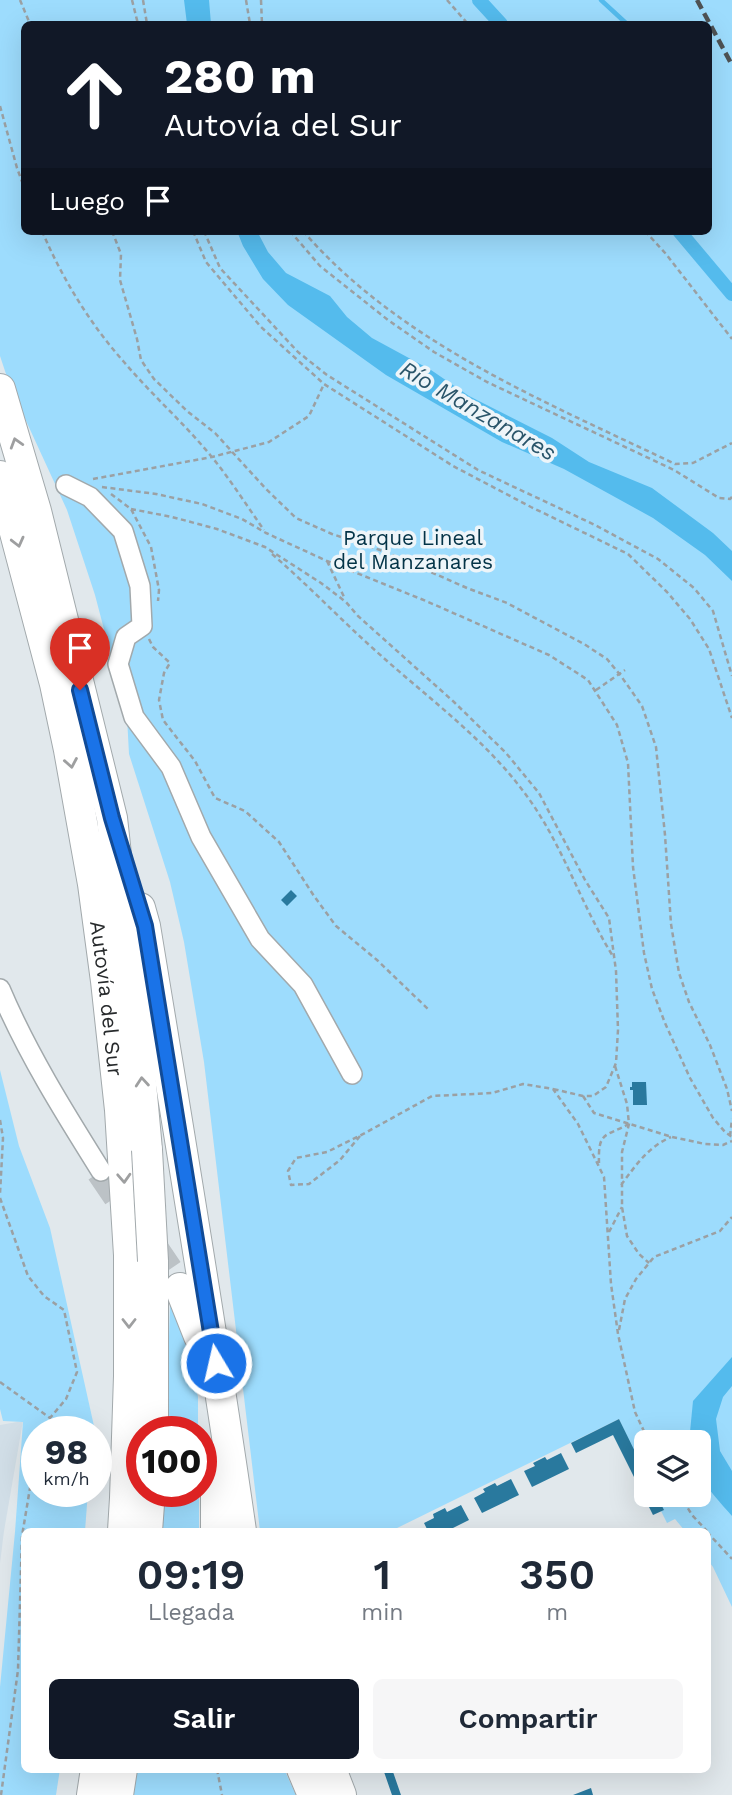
<!DOCTYPE html>
<html lang="es">
<meta charset="utf-8">
<style>
:root{--surface:#fff;--page:#f6f6f7;--text:#1f2937;--muted:#747a83;--accent:#111827}
body{margin:0;font-family:"Work Sans",sans-serif;background:var(--page);color:var(--text);height:100vh;display:flex;flex-direction:column;font-size:26px;white-space:nowrap}
*{box-sizing:border-box;margin:0}
p{font-size:23px;color:var(--muted)}
.icon{flex:none;width:38px;height:38px;fill:none;stroke:currentColor;stroke-width:2;stroke-linecap:round;stroke-linejoin:round}
.map{position:relative;flex:1;overflow:hidden}
.sheet{position:absolute;left:21px;top:1528px;width:690px;height:245px;display:flex;flex-direction:column;background:var(--surface);border-radius:10px;box-shadow:0 7px 28px #0002}
.sheet>*{flex:none}
.guide{position:absolute;left:21px;top:21px;width:691px;height:214px;border-radius:10px;box-shadow:0 7px 28px #0002;background:#111827;color:#fff;overflow:hidden}
.fabs{position:absolute;left:634px;top:1430px;display:grid;gap:14px}
.fabs a{display:grid;place-items:center;width:77px;height:77px;border-radius:10px;background:var(--surface);box-shadow:0 7px 28px #0002;font-size:35px}
.speed{position:absolute;left:21px;top:1416px;display:flex;gap:14px;font-size:35px;font-weight:700;text-align:center}
.speed>*{display:grid;place-content:center;width:91px;height:91px;border-radius:50%;background:var(--surface);box-shadow:0 7px 28px #0002;line-height:1}
.speed small{font-size:18px;font-weight:400}
.speed .limit{border:10px solid #d22;background:#fff;color:#111}
.pin{position:absolute;display:grid;place-items:center;width:60px;height:60px;color:#fff;margin:-72px -30px;border-radius:50% 50% 50% 0;rotate:-45deg;box-shadow:0 0 7px #0007}
.pin .icon{rotate:45deg}
.me{position:absolute;width:77px;margin:-38px;rotate:351deg;stroke-linejoin:round;filter:drop-shadow(0 0 5px #0008)}
.turn{display:flex;align-items:center;gap:24px;height:147px;padding:0 28px;font-size:32px}
.turn .icon{width:91px;height:91px;stroke-width:2.5}
.turn b{display:block;font-size:49px;line-height:60px}
.then{display:flex;align-items:center;height:66px;padding:0 28px;background:#0003;gap:14px;font-size:26px}
.eta{display:flex;justify-content:space-evenly;align-items:center;height:119px;text-align:center}
.eta b{font-size:42px;font-weight:600;line-height:49px}
.action{display:flex;gap:14px;margin-top:auto;padding:14px 28px}
.action a{flex:1;height:80px;border-radius:10px;background:var(--accent);color:#fff;font-size:28px;font-weight:600;line-height:80px;text-align:center}
.action a+a{background:var(--page);color:var(--text)}
.map>svg:first-child{display:block}
.built{fill:#d1dee7}
.green{fill:#9ddcfd;fill-rule:evenodd}
.water{fill:#54bbed}
.lines{fill:none;stroke-linecap:round;stroke-linejoin:round}
.stream{stroke:#54bbed;stroke-width:4.5}
.canal{stroke:#54bbed;stroke-width:14}
.building{fill:#29799e}
.highway-tunnel{stroke:#bcc2c6;stroke-width:30;stroke-dasharray:30 15;stroke-linecap:butt}
.minor-casing{stroke:#a2a9ac;stroke-width:22}
.highway-casing{stroke:#a2a9ac;stroke-width:32}
.path{stroke:#9ba0a3;stroke-width:2.5;stroke-dasharray:5 3.5;stroke-linecap:butt}
.minor{stroke:#fff;stroke-width:19}
.highway{stroke:#fff;stroke-width:30}
.rail{stroke:#4e5254;stroke-width:4.5;stroke-dasharray:10 5;stroke-linecap:butt}
.highway-bridge-casing{stroke:#a2a9ac;stroke-width:32;stroke-linecap:butt}
.highway-bridge{stroke:#fff;stroke-width:30}
.oneway{stroke:#9e9fa0}
.route-casing{stroke:#114b97;stroke-width:18}
.route{stroke:#1a73e8;stroke-width:12}
.labels{text-anchor:middle;dominant-baseline:central;stroke-width:7;stroke-linejoin:round;paint-order:stroke}
.park-label{font-size:21px;fill:#033347;stroke:#eef5f9}
.street-label{font-size:21px;fill:#272a2c;stroke:#eef5f9}
.water-label{font-size:23px;font-style:italic;fill:#2a556a;stroke:#eef5f9}
</style>
<div class="map">
<svg width="732" height="1795" viewBox="0 0 732 1795">
<rect width="100%" height="100%" fill="#e1e8ec"/>
<path class="built" d="M23,1421L4,1531L0,1563V1425Z"/>
<path class="green" d="M0,0H732V1607L713,1567L707,1559V1531H685L675,1519L667,1523L653,1495L698,1494V1442H646V1478L619,1419L391,1531H260L204,1062L184,942L170,882L129,754L127,717L95,595L67,510L10,386L0,356ZM24,24H709V231H24Z
M0,1070L19,1146L50,1228L94,1426L93,1431L37,1432V1491H88L85,1531H24V1769H60L56,1795H0V1687L15,1532L23,1422L3,1421L0,1409Z
M170,1305L186,1343L198,1397V1431L166,1432Z
M164,1491H199V1531H162Z
M136,1769H284L296,1795H132Z"/>
<path class="water" d="M184,0H209L211,24H187Z
M237,231H257L268,252L286,273L330,296L347,317L372,338L431,370L469,396L552,438L589,462L652,488L713,533L732,551V581L705,555L653,518L564,469L502,442L386,375L288,305L263,279L243,246Z
M732,1357V1386L723,1397L716,1419L720,1451L732,1471V1516C707,1487 698,1482 698,1442H693L690,1432L693,1401Z"/>
<g class="lines">
<path class="stream" d="M601,0L627,24"/>
<path class="canal" d="M479,0L501,24
M679,231L732,294"/>
</g>
<path class="building" d="M291,890L297,896L287,906L281,900Z
M632,1082H646L647,1105H633V1090H630V1087H632Z
M619,1419L646,1474V1494H656L664,1510L653,1515L613,1435L576,1453L571,1443Z
M561,1453L569,1469L532,1487L524,1471L535,1466L533,1463L545,1457L547,1460Z
M511,1479L519,1495L482,1513L474,1498L485,1492L483,1489L495,1483L497,1486Z
M461,1505L469,1520L447,1531H428L424,1523L434,1518L433,1514L445,1508L447,1512Z
M383,1769H392L401,1795H392Z
M591,1788L593,1795H573Z"/>
<g class="lines">
<path class="highway-tunnel" d="M101,1171L180,1288"/>
<defs>
<path id="minor" d="M66,485L90,497L123,531L140,586L142,626L126,637L118,664L134,717L171,767L201,837L260,939L303,985L352,1074
M0,989C27,1053 64,1112 101,1171"/>
<g id="highway">
<path d="M0,389L36,511L112,818L121,900L130,961L147,1150"/>
<path id="s1" d="M0,476L55,684L69,750L93,884L106,981L120,1110L129,1255V1376L125,1498L123,1531"/>
<path d="M140,908L145,926C178,1127 212,1329 241,1531"/>
<path d="M153,1261V1432"/>
<path d="M180,1288L199,1336"/>
<path d="M216,1463V1531"/>
<path d="M147,1531L150,1491"/>
<path d="M302,1769L313,1795"/>
<path d="M331,1769L341,1795"/>
<path d="M92,1795L96,1769"/>
<path d="M118,1795L122,1769"/>
</g>
</defs>
<use href="#minor" class="minor-casing"/>
<use href="#highway" class="highway-casing"/>
<path class="path" d="M20,0L30,24
M132,0L138,24
M143,0L147,24
M246,0L250,24
M261,0L262,24
M447,0L468,24
M0,106L17,168L24,187
M42,231C62,278 90,324 124,362C152,395 184,423 211,456C230,479 247,506 264,530
M112,231L121,254L120,280L137,339L141,360L154,379L187,411L215,433L266,489L296,518L332,534L383,551L467,588L507,603L584,644L607,659L621,676L642,706L656,747L665,835L671,924L679,973L689,1002L710,1045L727,1089L732,1111
M193,231L206,262L222,281L261,327L324,384L453,466L531,507L628,554L667,592L690,619L709,649L732,718
M204,231L220,268L298,352L327,375L478,470L595,525L658,559L694,588L713,611L732,676
M290,231L320,266L388,320L434,352L487,382L674,470L719,498L730,499L732,497
M303,231C400,343 544,401 675,464L693,463L732,443
M645,231L666,254L732,339
M93,479L212,457L269,442L309,416L324,384
M102,487L156,494L202,504L242,519L266,533L327,561L426,601L549,655L588,680L617,725L628,763L633,867L644,953L652,989L665,1023L690,1078L713,1118L725,1132L732,1137
M111,494L131,509L151,547L159,590L158,601
M131,509L172,517L217,529L265,547L321,583L346,602L358,616L454,702L506,753L539,793L585,880L609,918L616,971L618,1030L616,1063L606,1087L593,1096H583L553,1089
M272,554C308,585 341,620 377,652C429,699 488,741 529,799C564,848 582,907 614,958
M327,561L345,599
M149,639L153,647L170,663L164,673L159,700L163,720L195,761L215,798L245,811L279,842L314,896L336,926L377,960L428,1009
M596,690L625,670
M615,1066L627,1104L629,1124L622,1152V1207L627,1236L639,1254L649,1263
M583,1096L594,1113L672,1137L705,1144L723,1145L732,1141
M0,1120L3,1138L0,1194
M360,1136L340,1160L309,1184L291,1185L288,1171L296,1158L327,1152L365,1133L432,1096L492,1093L523,1084L553,1089L578,1124L604,1177L611,1284L618,1334L635,1412L649,1442
M730,1136L732,1119
M599,1163C598,1131 605,1137 629,1124
M621,1185C636,1165 648,1147 671,1137
M0,1198L28,1276L44,1296L64,1310L77,1372L66,1399L50,1418L43,1432
M609,1232L622,1207
M619,1330L625,1299L636,1279L654,1257L720,1231L732,1217
M0,1382L50,1418
M679,1494L692,1515L707,1531
M707,1532L732,1559
M217,1769L222,1795
M1,1795L18,1670L22,1536L37,1446"/>
<use href="#minor" class="minor"/>
<use href="#highway" class="highway"/>
<path class="rail" d="M697,0L732,65"/>
<defs>
<path id="highway-bridge" d="M147,1150L153,1261"/>
</defs>
<use href="#highway-bridge" class="highway-bridge-casing"/>
<use href="#highway-bridge" class="highway-bridge"/>
</g>
<defs><path id="oneway-chevron" d="M-2-3.5L2.5 0L-2 3.5" fill="none" stroke-width="1.6" stroke-linecap="round" stroke-linejoin="round" transform="scale(1.75)"/></defs>
<g class="oneway">
<use href="#oneway-chevron" transform="translate(16 443) rotate(-107)"/>
<use href="#oneway-chevron" transform="translate(18 542) rotate(76)"/>
<use href="#oneway-chevron" transform="translate(71 763) rotate(80)"/>
<use href="#oneway-chevron" transform="translate(142 1082) rotate(-95)"/>
<use href="#oneway-chevron" transform="translate(124 1178) rotate(87)"/>
<use href="#oneway-chevron" transform="translate(129 1323) rotate(90)"/>
</g>
<g class="lines">
<defs>
<path id="route" d="M80,690L112,818L145,926L216,1363"/>
</defs>
<use href="#route" class="route-casing"/>
<use href="#route" class="route"/>
</g>
<g class="labels">
<g class="park-label">
<text x="413" y="537">Parque Lineal<tspan x="413" dy="24">del Manzanares</tspan></text>
</g>
<g class="street-label">
<text stroke="none"><textPath href="#s1" startOffset="534">Autovía del Sur</textPath></text>
</g>
<g class="water-label">
<text transform="translate(478 411) rotate(30)">Río Manzanares</text>
</g>
</g>
</svg>
<div class="fabs">
<a><svg class="icon" aria-label="layers" viewBox="0 0 24 24"><path d="M12 4l9 5-9 5-9-5zM3 14l9 5 9-5"/></svg></a>
</div>
<div class="speed"><div>98<small>km/h</small></div><div class="limit">100</div></div>
<div class="pin" style="left:80px;top:690px;background:#d93025"><svg class="icon" aria-label="arrive" viewBox="0 0 24 24"><path d="M6 21V4h12l-3 4 3 4H6"/></svg></div>
<svg class="me" style="left:216px;top:1363px" viewBox="-20 -20 40 40"><circle r="17" fill="#1a73e8" stroke="#fff" stroke-width="3"/><path d="M0-11L8 9 0 5-8 9z" fill="#fff"/></svg>
<div class="guide">
<div class="turn"><svg class="icon" aria-label="ahead" viewBox="0 0 24 24"><path d="M12 20V5M6 11l6-6 6 6"/></svg><div><b>280 m</b>Autovía del Sur</div></div>
<div class="then">Luego<svg class="icon" aria-label="arrive" viewBox="0 0 24 24"><path d="M6 21V4h12l-3 4 3 4H6"/></svg></div>
</div>
<section class="sheet">
<div class="eta">
<div><b>09:19</b><p>Llegada</p></div>
<div><b>1</b><p>min</p></div>
<div><b>350</b><p>m</p></div>
</div>
<div class="action"><a>Salir</a><a>Compartir</a></div>
</section>
</div>
